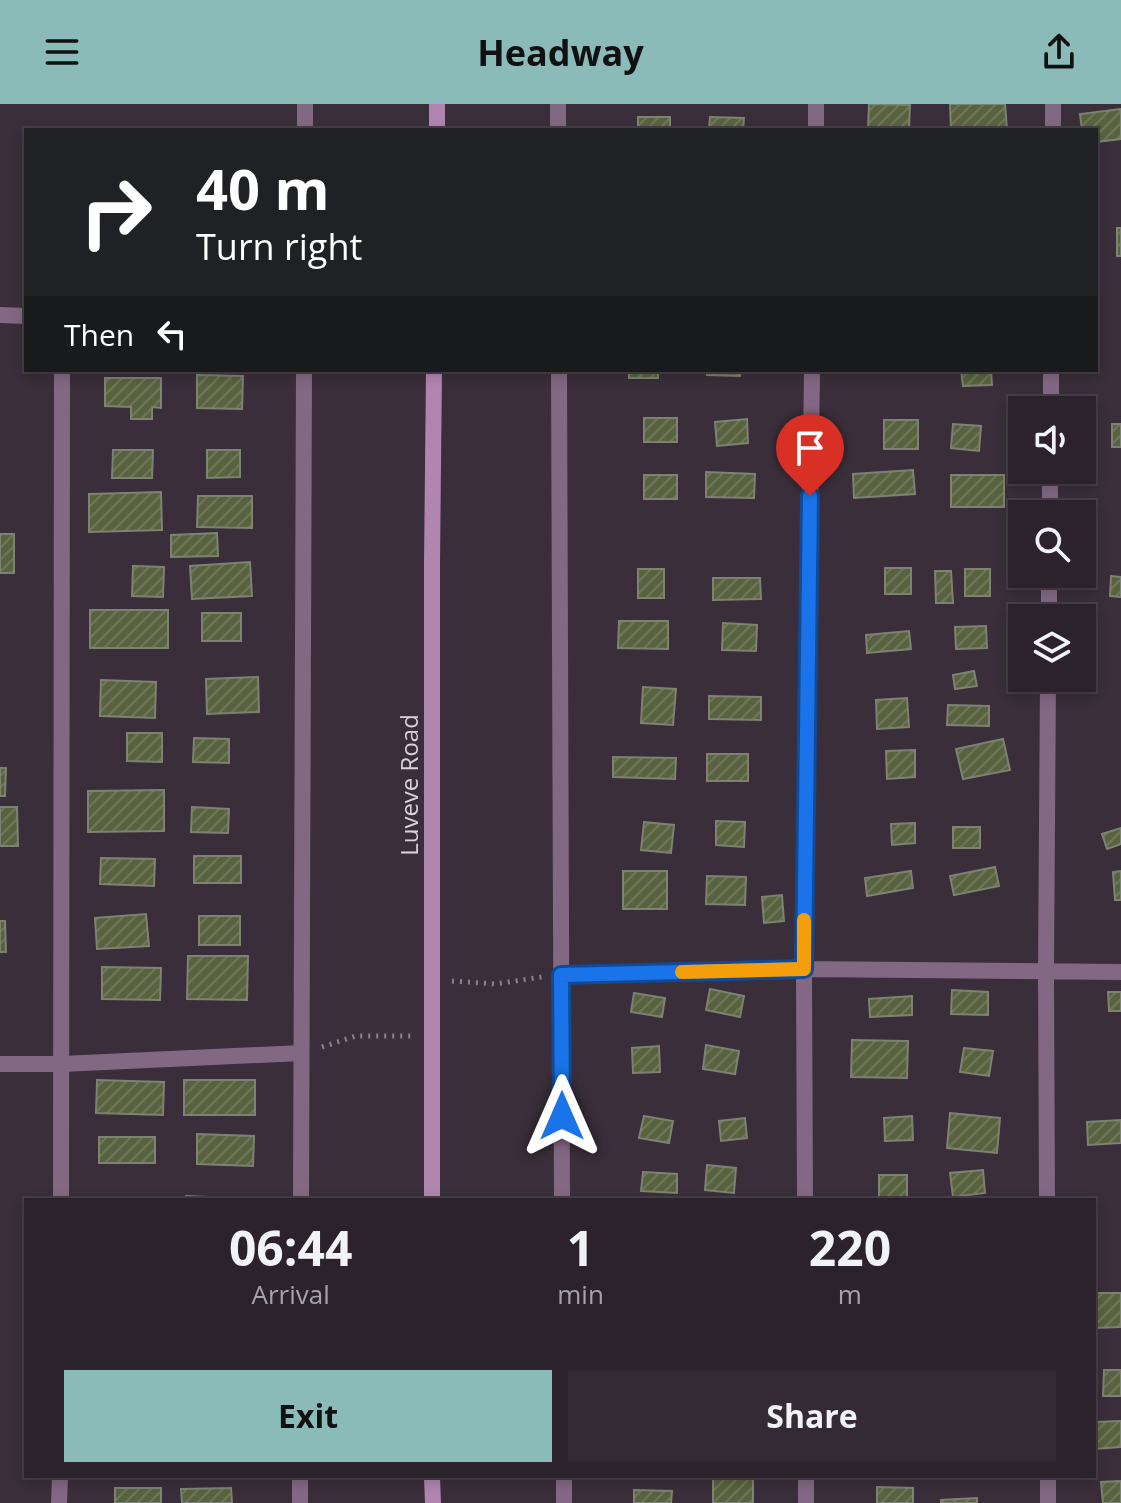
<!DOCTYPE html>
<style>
:root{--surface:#2b222b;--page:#332a33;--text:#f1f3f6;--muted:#a6a4a9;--line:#473f47;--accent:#8bbbb9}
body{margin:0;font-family:"Open Sans",sans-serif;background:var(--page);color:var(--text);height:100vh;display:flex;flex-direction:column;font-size:30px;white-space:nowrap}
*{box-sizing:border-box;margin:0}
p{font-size:26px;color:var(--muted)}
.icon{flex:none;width:44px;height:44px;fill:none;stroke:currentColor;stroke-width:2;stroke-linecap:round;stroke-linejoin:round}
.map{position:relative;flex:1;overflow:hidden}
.drawer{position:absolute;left:24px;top:1094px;width:1072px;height:280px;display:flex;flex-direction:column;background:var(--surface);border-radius:0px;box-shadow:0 4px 12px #0003,0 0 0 2px var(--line)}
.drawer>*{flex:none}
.top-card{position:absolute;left:24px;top:24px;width:1074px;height:244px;border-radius:0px;box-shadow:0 4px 12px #0003,0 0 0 2px var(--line);background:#202124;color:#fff;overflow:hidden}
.buttons{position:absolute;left:1008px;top:292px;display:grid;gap:16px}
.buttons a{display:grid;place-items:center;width:88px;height:88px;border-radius:0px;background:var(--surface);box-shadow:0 4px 12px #0003,0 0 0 2px var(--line);font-size:40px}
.pin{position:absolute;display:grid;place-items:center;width:68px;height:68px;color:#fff;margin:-82px -34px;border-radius:50% 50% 50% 0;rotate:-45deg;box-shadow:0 0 8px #0007}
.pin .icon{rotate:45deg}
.me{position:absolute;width:88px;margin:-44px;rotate:0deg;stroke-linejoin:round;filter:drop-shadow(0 0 6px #0008)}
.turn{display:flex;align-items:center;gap:28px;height:168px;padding:0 40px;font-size:36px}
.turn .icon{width:104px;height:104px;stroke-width:2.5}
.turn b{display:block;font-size:56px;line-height:68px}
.then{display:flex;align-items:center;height:76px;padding:0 40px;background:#0003;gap:16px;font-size:30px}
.eta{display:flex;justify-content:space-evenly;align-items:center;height:136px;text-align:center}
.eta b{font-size:48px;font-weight:700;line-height:56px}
.primary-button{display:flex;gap:16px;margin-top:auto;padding:16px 40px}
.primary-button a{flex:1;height:92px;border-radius:0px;background:var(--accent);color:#111;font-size:32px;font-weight:700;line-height:92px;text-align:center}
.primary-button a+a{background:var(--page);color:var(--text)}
header{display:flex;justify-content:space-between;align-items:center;height:104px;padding:0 40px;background:var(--accent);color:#111;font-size:36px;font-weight:700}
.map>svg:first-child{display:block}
.building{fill:url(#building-hatch);stroke:#7d8273;stroke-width:2}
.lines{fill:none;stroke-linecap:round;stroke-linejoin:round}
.path{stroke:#8c838c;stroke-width:5;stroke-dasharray:2 6;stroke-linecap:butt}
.street{stroke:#836883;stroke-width:16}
.secondary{stroke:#b085b0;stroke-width:16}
.route-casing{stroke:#114b97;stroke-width:20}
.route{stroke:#1a73e8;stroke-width:14}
.slow{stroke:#f59e0b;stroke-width:14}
.labels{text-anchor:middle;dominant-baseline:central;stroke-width:6;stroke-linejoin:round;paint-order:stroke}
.street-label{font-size:24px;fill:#d9d2d9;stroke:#392e39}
</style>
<header><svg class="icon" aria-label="menu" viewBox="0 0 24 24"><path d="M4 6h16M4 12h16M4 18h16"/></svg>Headway<svg class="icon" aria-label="share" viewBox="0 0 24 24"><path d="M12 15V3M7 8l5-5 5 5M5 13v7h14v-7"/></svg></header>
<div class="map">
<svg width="1121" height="1399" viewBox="0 0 1121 1399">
<defs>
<pattern id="building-hatch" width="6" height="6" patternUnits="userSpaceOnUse" patternTransform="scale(2)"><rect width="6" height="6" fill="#58623e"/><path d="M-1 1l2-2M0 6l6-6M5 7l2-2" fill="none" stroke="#6f7859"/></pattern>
</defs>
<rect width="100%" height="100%" fill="#392e39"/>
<path class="building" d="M869,0L910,1L909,26H868Z
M950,0H1005L1007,26H951Z
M1121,5V35L1096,38V26H1082L1080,10Z
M638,13H670V26H638Z
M710,13L744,14L743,26H709Z
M1117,124H1121V152H1117Z
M629,266H658V274H629Z
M707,266H740V272L707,271Z
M961,266H991L992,281L963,282Z
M197,271L243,272L242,305L197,304Z
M105,274H161V304L152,303V315H131V303L105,302Z
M644,314H677V338H644Z
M747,315L748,339L717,342L715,318Z
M884,316H918V345H884Z
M953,320L981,322L979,347L951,344Z
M1112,320H1121V343H1112Z
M113,346H153L152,374H112Z
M207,346H240V373L207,374Z
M913,366L915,390L854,394L853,370Z
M706,368L755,370L754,394L706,393Z
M644,371H677V395H644Z
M951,371H1004V403H951Z
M161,388L162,426L89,428V390Z
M198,392H252V424L197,423Z
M217,429L218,452L171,453V431Z
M0,430H14V469H0Z
M250,458L252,492L192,495L190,462Z
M133,462L164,463L163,493L132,492Z
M885,464H911V490H885Z
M638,465H664V494H638Z
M965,465H990V492H965Z
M935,467H951L953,499H936Z
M1111,472L1121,473V493L1110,492Z
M713,474H760L761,495L713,496Z
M90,506H168V544H90Z
M202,509H241V537H202Z
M619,517H668V545L618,544Z
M723,519L757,521L756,547L722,546Z
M986,522L987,544L956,545L955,523Z
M909,527L911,545L867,549L866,531Z
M974,567L977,582L955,585L953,571Z
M258,573L259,608L207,610L206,575Z
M101,576L156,578L155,614L100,612Z
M643,583L676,585L673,621L641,619Z
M709,592L761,593V616L709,615Z
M907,594L909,623L877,625L876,596Z
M948,601L989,602V622L947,621Z
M127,629H162V658L127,657Z
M194,634L229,635V659L193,658Z
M1003,635L1010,666L963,675L956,645Z
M915,646V673L887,675L886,647Z
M707,650H748V677H707Z
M613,653L676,654L675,675L613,673Z
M0,664H6L5,692H0Z
M164,686V727L88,728V687Z
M0,703H17L18,742H0Z
M192,703L229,705L228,729L191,728Z
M716,717L745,718L744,743L716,741Z
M644,718L674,721L671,749L641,746Z
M915,719V739L892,741L891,720Z
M953,723H980V744H953Z
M1121,724V740L1107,745L1102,730Z
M194,752H241V779H194Z
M101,754L155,755L154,782L100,780Z
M995,763L999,782L954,791L950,772Z
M623,767H667V805H623Z
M911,767L913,784L867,792L865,774Z
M1121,767V796H1115L1113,768Z
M707,772L746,773L745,801L706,800Z
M782,791L784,817L764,819L762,793Z
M146,810L149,842L97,845L95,814Z
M199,812H240V841H199Z
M0,817H5L6,848H0Z
M188,852H248L247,896L187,895Z
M102,863L161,864L160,896L102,895Z
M710,885L744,892L740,913L706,906Z
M952,886L988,888V911L951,910Z
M1108,888H1121V907H1109Z
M634,889L665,894L662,913L631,908Z
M912,892V911L870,913L869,895Z
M852,936L908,937L907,974L851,973Z
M706,941L739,947L735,970L703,965Z
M659,942L660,968L633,969L632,944Z
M964,944L993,947L989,972L960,968Z
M97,976L164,978L163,1011L96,1009Z
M184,976H255V1011H184Z
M950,1009L1000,1014L997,1049L947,1044Z
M644,1012L673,1017L669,1039L639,1034Z
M912,1012L913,1036L885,1037L884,1014Z
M745,1014L747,1034L721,1037L719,1017Z
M1121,1016V1039L1088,1041L1087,1018Z
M197,1030L254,1032L253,1062L197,1060Z
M99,1033H155V1059H99Z
M707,1061L736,1064L734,1089L705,1086Z
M983,1066L985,1089L953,1093L950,1069Z
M643,1068L677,1070V1089L641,1087Z
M879,1071H907V1096H879Z
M186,1092L255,1095V1096H186Z
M1094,1189H1121V1223L1094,1224Z
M1104,1266H1121V1292H1103Z
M1121,1317V1343L1094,1345V1318Z
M713,1372H753V1399H713Z
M1121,1377V1399H1103L1101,1378Z
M877,1383L913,1384V1399H877Z
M115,1384H161V1399H115Z
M231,1384L232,1399H182L181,1385Z
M634,1386L672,1387L671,1399H634Z
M977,1394V1399H941V1396Z"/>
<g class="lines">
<path class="path" d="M452,877L495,880L542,873
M322,943L356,932H414"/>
<path class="street" d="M558,0V26
M305,26V0
M816,26V0
M1053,26V0
M0,211L26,212
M559,266L562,1096
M1051,306V266
M1050,410V366
M1049,514V470
M561,871L804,865L1121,868
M0,960H62L301,949
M61,1096L62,266
M301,1096L304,266
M805,1096L804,865L812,266
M1047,1096L1046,867L1048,574
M564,1372V1399
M806,1372V1399
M1048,1372V1399
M59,1399L60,1372
M300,1399V1372"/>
<path class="secondary" d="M437,26V0
M432,1096V460L434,266
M432,1372L433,1399"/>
</g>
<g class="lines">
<defs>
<path id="route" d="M562,1012L561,871L804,865L810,392"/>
</defs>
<use href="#route" class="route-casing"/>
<use href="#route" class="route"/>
<path class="slow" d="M682,868L804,865V816"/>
</g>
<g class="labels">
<g class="street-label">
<text transform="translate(408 681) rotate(-90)">Luveve Road</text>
</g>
</g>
</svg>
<div class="buttons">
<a><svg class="icon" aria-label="sound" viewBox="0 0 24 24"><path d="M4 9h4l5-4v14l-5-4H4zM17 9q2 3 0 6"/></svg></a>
<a><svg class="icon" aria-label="search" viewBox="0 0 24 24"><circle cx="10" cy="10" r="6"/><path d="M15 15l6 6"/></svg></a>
<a><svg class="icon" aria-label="layers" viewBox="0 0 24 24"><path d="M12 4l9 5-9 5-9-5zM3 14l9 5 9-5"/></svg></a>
</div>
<div class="pin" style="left:810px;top:392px;background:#d93025"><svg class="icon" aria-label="arrive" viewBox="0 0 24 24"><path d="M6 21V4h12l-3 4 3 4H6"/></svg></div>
<svg class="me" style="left:562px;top:1012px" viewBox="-20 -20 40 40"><path d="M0-17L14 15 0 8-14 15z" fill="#1a73e8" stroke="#fff" stroke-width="4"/></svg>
<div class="top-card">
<div class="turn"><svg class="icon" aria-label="right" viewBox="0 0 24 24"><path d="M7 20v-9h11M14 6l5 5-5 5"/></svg><div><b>40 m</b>Turn right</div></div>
<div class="then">Then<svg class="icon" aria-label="left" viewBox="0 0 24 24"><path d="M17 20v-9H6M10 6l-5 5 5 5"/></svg></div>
</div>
<section class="drawer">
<div class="eta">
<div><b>06:44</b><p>Arrival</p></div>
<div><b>1</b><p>min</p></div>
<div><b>220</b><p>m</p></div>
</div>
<div class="primary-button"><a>Exit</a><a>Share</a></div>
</section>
</div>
